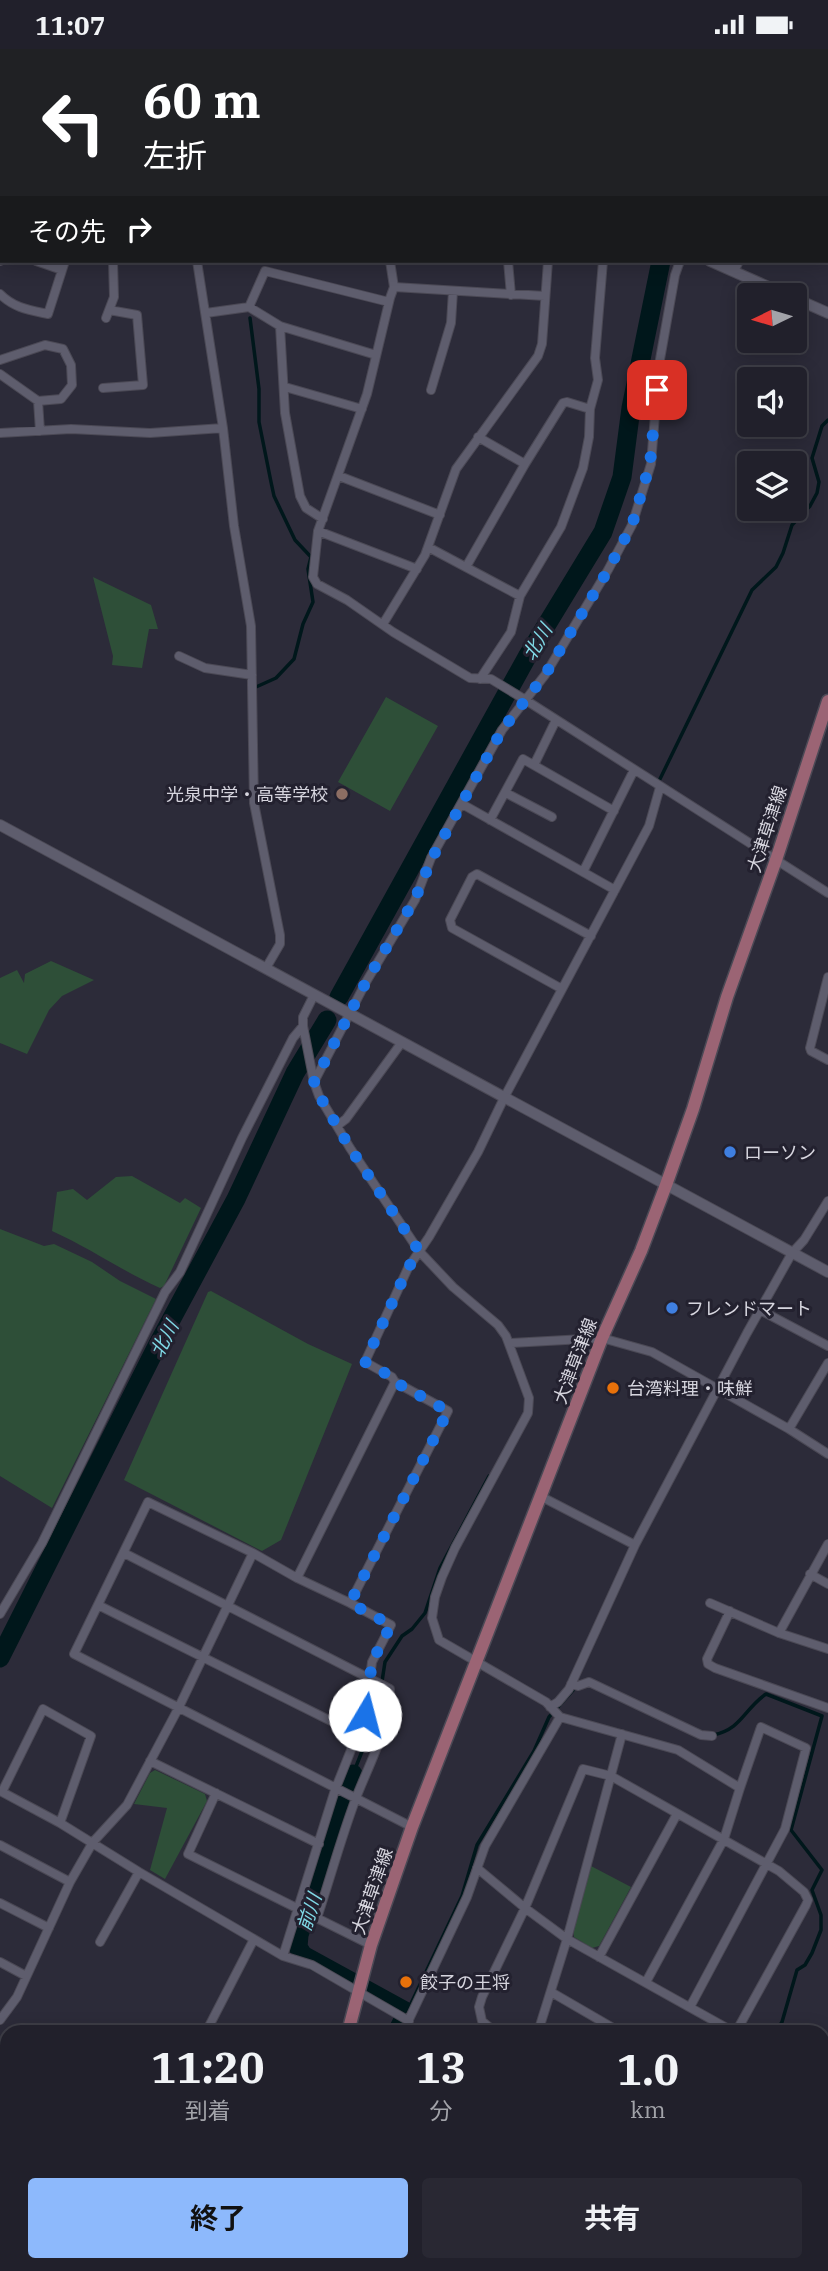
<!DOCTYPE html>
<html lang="ja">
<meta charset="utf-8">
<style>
:root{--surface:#21202b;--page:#292833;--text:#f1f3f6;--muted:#a2a3a9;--line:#3e3e47;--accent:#8db9fc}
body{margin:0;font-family:"IBM Plex Serif","Noto Sans JP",serif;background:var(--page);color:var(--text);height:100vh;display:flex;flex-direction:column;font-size:26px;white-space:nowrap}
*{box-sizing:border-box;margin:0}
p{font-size:23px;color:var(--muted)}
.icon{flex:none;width:38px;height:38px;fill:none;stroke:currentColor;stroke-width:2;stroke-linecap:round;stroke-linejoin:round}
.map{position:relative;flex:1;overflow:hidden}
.drawer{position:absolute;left:0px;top:1976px;width:830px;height:247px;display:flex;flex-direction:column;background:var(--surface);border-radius:21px 21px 0 0;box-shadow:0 4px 18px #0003,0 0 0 2px var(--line)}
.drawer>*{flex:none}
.top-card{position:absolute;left:0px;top:0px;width:830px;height:214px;box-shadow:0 4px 18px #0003,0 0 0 2px var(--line);background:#202124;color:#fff;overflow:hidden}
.needle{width:46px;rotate:265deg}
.controls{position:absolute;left:737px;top:234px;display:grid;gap:14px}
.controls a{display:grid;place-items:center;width:70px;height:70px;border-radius:7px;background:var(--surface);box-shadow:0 4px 18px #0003,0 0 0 2px var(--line);font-size:35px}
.pin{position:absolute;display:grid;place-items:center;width:60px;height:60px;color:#fff;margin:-30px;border-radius:14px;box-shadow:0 4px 10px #0006}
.me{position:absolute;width:77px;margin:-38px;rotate:8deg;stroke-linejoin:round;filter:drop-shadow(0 0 5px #0008)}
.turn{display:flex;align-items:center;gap:24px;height:147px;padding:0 28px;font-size:32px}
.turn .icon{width:91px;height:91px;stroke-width:2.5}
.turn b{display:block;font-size:49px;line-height:60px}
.then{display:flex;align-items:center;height:66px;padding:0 28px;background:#0003;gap:14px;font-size:26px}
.eta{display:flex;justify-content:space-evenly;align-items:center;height:119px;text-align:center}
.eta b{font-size:42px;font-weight:700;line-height:49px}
.primary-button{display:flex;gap:14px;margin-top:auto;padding:14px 28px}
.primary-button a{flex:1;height:80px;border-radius:7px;background:var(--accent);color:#111;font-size:28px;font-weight:700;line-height:80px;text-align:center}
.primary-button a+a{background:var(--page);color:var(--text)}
.status{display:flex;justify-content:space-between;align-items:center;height:49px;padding:0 35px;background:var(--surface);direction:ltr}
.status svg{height:19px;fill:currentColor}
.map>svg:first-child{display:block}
.green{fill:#2e4f38}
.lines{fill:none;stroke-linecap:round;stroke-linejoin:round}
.stream{stroke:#00171b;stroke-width:3.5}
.river{stroke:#00171b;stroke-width:19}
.minor-casing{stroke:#4b4955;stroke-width:10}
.tertiary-casing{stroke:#4b4955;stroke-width:12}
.primary-casing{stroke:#4b4955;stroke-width:15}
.minor{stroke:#5e5d6d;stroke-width:8}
.tertiary{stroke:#5e5d6d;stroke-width:10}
.primary{stroke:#9b6474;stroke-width:12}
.rail-casing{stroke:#7b7a86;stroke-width:6}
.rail{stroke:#23212f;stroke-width:3.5;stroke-dasharray:10;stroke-linecap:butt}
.route{stroke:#1a73e8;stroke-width:12;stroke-dasharray:0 21.6}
.education-dot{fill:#8d6e63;stroke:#23212f;stroke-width:2.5}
.shop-dot{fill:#3f7fe0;stroke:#23212f;stroke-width:2.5}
.food-dot{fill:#e8710a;stroke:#23212f;stroke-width:2.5}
.labels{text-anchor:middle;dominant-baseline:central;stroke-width:6;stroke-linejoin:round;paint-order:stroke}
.poi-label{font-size:18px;fill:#d6d5de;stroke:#23212f;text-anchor:start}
.street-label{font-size:18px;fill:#d6d5de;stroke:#23212f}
.water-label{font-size:19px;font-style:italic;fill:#7fd8e5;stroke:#23212f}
</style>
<div class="status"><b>11:07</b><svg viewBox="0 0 49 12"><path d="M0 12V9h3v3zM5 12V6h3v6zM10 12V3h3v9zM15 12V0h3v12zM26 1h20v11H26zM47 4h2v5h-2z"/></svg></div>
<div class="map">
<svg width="828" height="2222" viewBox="0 0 828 2222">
<rect width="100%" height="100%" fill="#2c2b39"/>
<path class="green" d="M93,528L151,556L158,580H149L142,619L112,616L113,607Z
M386,648L438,677L390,762L338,733Z
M51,912L94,931L62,947L49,961L27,1005L0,994V929L17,921L24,934L25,925Z
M132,1127L180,1154L185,1149L201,1159L164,1237L160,1239C122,1222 90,1199 52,1182L57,1143L73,1140L87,1151L116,1128Z
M0,1180L44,1197L54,1195L92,1213L120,1232L156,1250L52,1459L0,1427Z
M211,1242L308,1295L352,1315L281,1491L262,1502L124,1431L208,1243Z
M155,1721L205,1745L207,1752L165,1830L150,1821L167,1759L134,1755L150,1724Z
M591,1817L631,1838L599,1897L592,1899L574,1888L573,1878Z"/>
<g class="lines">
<path class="stream" d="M250,269L259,340V373L271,433L274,447L295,491L311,508L308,520L313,553L303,575L294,610L276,629L256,638
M660,730L752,541L776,518L783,504L792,476L810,457L817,444L819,433L812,409L822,377L828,371
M713,1686C742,1680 744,1660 766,1645L822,1667L791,1781L822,1821L812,1841L821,1866V1881L812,1904L805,1916L797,1921L782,1973L775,1983
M353,1725L377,1665L385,1613L402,1587L412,1580L425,1564L440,1519L489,1427
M407,1963L462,1847L477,1796L534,1702L549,1668L574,1640
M402,1974L421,1983
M644,2222L647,2216"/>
<path class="river" d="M764,2L765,0
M339,948L527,608L603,483L622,428L631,359L661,212
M0,1609L157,1297L236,1150L295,1024L327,971
M353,1725L299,1886L298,1898L303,1906L407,1963L397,1983"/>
<defs>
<path id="minor" d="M25,0L27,2
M168,0V2
M412,0V2
M488,0V2
M54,2L56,0
M119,2L120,0
M0,51L2,49
M0,118L2,119
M0,212L2,211
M36,212L62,221
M197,212L223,379L234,477L251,577L254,754L280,886V895L266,919
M390,212L394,238
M508,212L511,246
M0,245C14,259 29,261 48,265L65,212
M545,247L394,238L390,249L367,345L318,482L313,528L317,535L347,551L393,583L470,629L491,630L524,650L828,844
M249,258L265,222L389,253
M206,264L249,258L280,277L376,306
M106,269L114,248L113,212
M280,277L285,364L300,447L306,459L323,470
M0,311L45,296L63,300L71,316L72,336L61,350L38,352
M0,325L38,352L40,382
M285,338L362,360
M103,339L143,336L137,266L109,261
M431,341L451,274L453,242
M0,384L71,380L150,384L223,379
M478,388L525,415L563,354L567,353L590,360
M339,427L440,466
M318,482L417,520
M428,498L520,547
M466,518L525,415
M383,575L425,506L456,420L538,307L542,295L548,212
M179,607L205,619L252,626
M480,630L511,583L520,547L561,478L583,419L589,388L590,360L598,331L595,309L603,212
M534,716L556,671
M506,744L552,768
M462,755L615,841
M490,771L523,710L614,762
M583,823L634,721
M828,928L810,999L811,1002L828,1011
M562,940L452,879L450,871L472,828L477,825L591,887
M314,946L303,968V977L314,1033L319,1047L350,1099L419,1202L453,1238L498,1276L506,1287L529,1349L528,1364L455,1499L442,1528L435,1548L432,1569L439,1591L546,1653L560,1668L678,1701L740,1739L724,1790L646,1933
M314,1033L366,933L415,851L431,809L502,681L545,626L608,521L632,476L651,415L659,316L675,226L680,212
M338,1076L346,1070L402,993
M760,1261L828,1297
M511,1294L602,1289L652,1303L789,1380L828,1405
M395,1333L392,1328L365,1313L408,1219L429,1188L478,1103L504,1049L649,777L660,738
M789,1380L828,1314
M542,1448L635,1496
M124,1504L390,1640C389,1680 370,1713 356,1749C341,1789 330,1830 317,1869
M810,1525L828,1535
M297,1529L395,1333L448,1362L350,1554
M710,1554L779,1584L828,1600
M98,1556L359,1686
M730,1562L707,1610L708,1615L715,1619L828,1659
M0,1565L42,1494L165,1243L180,1223L242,1089L293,989L303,977
M779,1584L828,1495
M571,1635L578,1637L589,1633L701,1686L712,1687
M550,1658L558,1653L569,1640L635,1496L747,1284L792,1204L804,1191L828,1152
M150,1712L319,1795
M216,1744L188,1805L371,1896
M60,1774L91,1687L43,1660L2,1743L60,1774L139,1823L283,1907L312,1916L409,1972
M0,1796L70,1833
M477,1819L525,1859L567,1890L734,1983
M0,1854L49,1879
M100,1893L139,1823
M283,1907L335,1741L365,1666L372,1613L391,1576L350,1554L297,1529L253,1504L148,1453L74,1605L412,1778
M599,1908L677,1765
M0,1913L26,1927
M551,1943L620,1983
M690,1958L785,1780L806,1699L761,1678L740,1739
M0,1971L17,1948L70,1833L93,1793L127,1756L178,1660L253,1504
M206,1983L254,1890
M403,1983L467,1848L485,1797L560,1668
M495,1983L482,1972L479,1958L482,1948L525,1859L583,1720L611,1727L779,1822L804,1843L808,1851L806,1856L736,1983
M538,1983L567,1890L622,1685
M822,2033L828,2036
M822,2117L828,2104
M822,2162L828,2166
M822,2193L828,2195
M584,2216L595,2222
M81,2222L82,2216
M471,2222L473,2216
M610,2222L613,2216
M716,2222L719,2216"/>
<path id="tertiary" d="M710,212L789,247
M733,222L738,212
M794,249L828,264
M0,776L828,1223"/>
<path id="primary" d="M348,1983L371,1896L412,1778L602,1289L641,1202L666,1136L693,1060L727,948L776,811L828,652
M0,2147L7,2151
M0,2162L7,2165
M99,2216L110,2222
M129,2216L142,2222
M295,2222L297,2216"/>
</defs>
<use href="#minor" class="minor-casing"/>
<use href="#tertiary" class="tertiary-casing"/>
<use href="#primary" class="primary-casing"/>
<use href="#minor" class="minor"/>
<use href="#tertiary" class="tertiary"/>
<use href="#primary" class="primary"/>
<defs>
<path id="rail" d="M580,0L583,2
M609,0L612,2"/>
</defs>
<use href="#rail" class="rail-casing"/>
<use href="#rail" class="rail"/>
</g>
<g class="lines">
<path class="route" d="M365,1666L372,1613L391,1576L350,1554L448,1362L395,1333L392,1328L365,1313L408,1219L419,1202L350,1099L319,1046L314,1033L366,933L415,850L432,809L502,681L545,626L608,521L632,476L650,415L657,341"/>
</g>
<circle class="education-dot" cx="342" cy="745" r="7"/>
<g class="shop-dot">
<circle cx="730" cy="1103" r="7"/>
<circle cx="672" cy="1259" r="7"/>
</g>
<g class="food-dot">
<circle cx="613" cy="1339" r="7"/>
<circle cx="406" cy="1933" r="7"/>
</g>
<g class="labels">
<g class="poi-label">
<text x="328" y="745" text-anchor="end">光泉中学・高等学校</text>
<text x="744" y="1103">ローソン</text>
<text x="686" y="1259">フレンドマート</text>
<text x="627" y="1339">台湾料理・味鮮</text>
<text x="420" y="1933">餃子の王将</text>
</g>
<g class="street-label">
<text transform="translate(767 780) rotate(-72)">大津草津線</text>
<text transform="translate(575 1312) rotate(-69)">大津草津線</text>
<text transform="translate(372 1842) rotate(-71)">大津草津線</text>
</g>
<g class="water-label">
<text transform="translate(537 593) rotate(-59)">北川</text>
<text transform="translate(164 1290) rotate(-63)">北川</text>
<text transform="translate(309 1863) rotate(-72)">前川</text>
</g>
</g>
</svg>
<div class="controls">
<a><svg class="needle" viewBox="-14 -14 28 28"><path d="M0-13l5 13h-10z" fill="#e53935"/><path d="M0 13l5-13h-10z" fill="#a2a3a9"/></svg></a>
<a><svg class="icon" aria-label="sound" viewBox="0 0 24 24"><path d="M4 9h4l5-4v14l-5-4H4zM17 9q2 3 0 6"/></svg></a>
<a><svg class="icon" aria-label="layers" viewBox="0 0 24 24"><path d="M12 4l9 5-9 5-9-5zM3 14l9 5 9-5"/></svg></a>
</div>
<div class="pin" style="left:657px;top:341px;background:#d93025"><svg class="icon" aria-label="arrive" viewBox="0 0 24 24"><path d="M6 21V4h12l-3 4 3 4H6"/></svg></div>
<svg class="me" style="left:365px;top:1666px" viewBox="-20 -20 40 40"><circle r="19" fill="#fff"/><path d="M0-13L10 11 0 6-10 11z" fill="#1a73e8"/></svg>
<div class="top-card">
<div class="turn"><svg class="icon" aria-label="left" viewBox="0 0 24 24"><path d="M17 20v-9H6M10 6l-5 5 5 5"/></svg><div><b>60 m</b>左折</div></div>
<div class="then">その先<svg class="icon" aria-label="right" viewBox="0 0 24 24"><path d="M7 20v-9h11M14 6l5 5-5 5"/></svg></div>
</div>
<section class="drawer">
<div class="eta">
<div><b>11:20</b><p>到着</p></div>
<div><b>13</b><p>分</p></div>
<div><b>1.0</b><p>km</p></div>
</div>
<div class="primary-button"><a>終了</a><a>共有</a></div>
</section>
</div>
